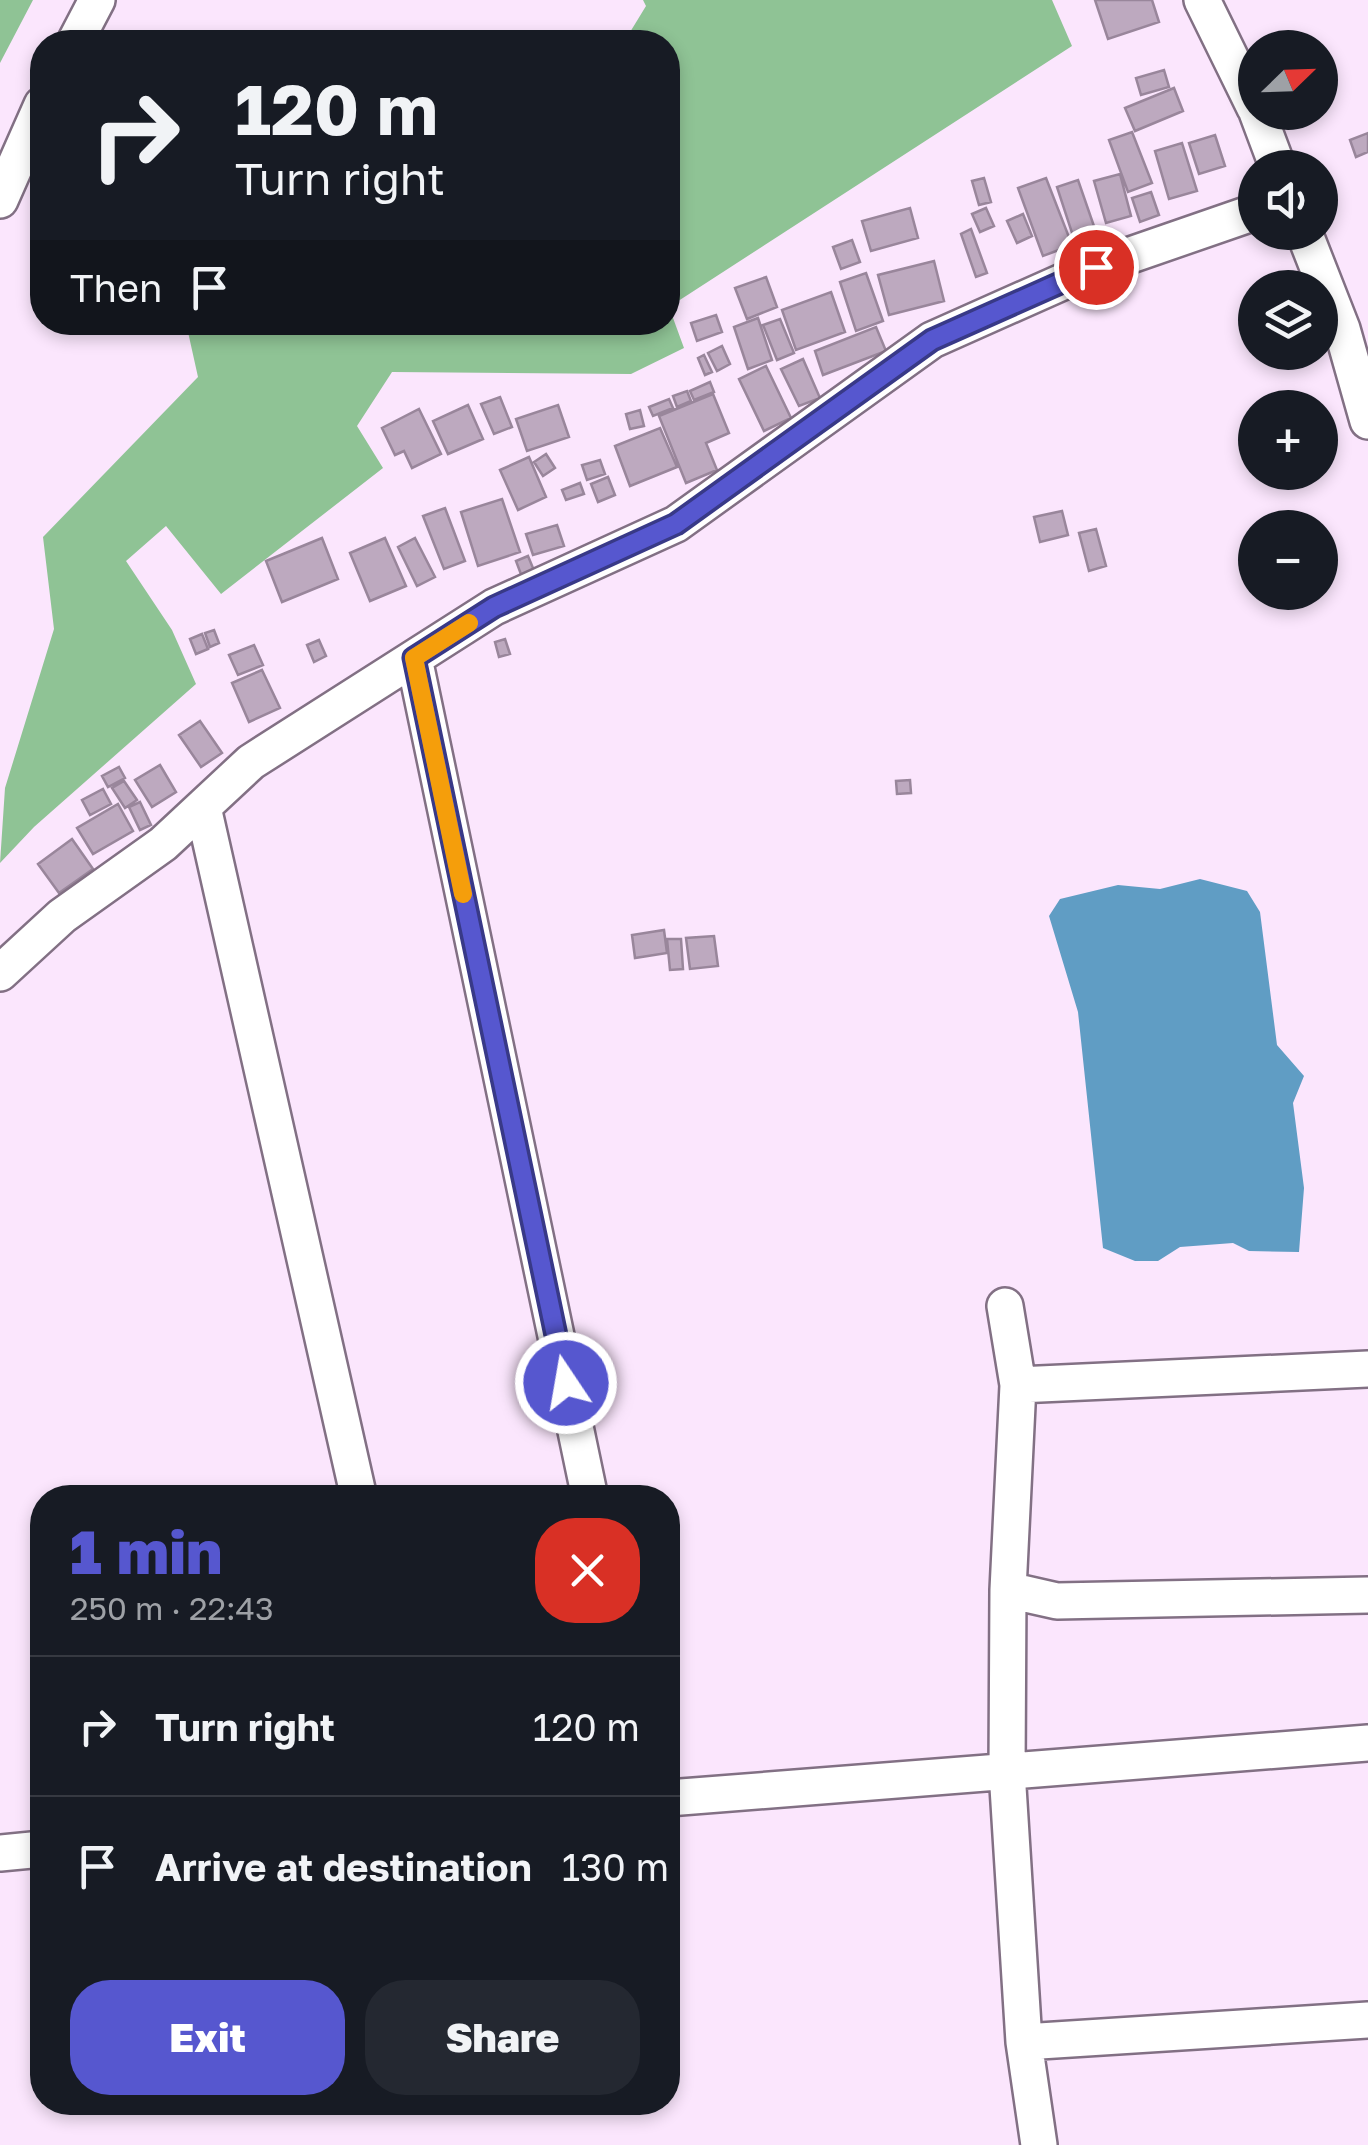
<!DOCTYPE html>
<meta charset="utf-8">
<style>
:root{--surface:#171b24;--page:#242831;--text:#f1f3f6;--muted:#9ea1a6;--line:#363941;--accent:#5657cf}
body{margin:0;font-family:"Golos Text",sans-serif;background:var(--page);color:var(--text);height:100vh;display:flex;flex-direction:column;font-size:38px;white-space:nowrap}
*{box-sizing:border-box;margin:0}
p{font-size:32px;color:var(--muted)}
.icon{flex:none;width:55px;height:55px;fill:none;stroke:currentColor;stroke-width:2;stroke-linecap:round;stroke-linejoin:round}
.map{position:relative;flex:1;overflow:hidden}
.side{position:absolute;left:30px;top:1485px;width:650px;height:630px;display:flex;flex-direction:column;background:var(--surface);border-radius:40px;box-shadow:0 5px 15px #0003}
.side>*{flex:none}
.banner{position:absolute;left:30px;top:30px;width:650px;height:305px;border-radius:40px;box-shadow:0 5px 15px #0003;background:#171b24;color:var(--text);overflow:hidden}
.needle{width:65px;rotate:67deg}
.fabs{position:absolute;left:1238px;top:30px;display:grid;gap:20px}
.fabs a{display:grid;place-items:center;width:100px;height:100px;border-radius:50%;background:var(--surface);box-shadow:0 5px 15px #0003;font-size:50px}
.pin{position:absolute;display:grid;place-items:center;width:85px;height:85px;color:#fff;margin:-42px;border:5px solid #fff;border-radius:50%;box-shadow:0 2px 10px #0007}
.me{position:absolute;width:110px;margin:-55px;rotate:348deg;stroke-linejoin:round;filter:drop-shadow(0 0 8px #0008)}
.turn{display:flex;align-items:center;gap:35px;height:210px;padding:0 40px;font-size:45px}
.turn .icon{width:130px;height:130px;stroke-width:2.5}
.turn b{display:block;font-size:70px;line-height:85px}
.then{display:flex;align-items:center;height:95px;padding:0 40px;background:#0003;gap:20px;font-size:38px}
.round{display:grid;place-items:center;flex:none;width:105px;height:105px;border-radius:40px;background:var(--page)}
.headline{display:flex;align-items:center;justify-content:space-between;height:170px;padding:0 40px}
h1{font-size:60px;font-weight:800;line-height:75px;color:var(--accent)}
.button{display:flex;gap:20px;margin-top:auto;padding:20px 40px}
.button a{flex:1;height:115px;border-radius:40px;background:var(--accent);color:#fff;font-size:40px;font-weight:800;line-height:115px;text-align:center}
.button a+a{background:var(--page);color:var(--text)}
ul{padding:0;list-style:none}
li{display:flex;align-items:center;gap:30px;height:140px;padding:0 40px;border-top:2px solid var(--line)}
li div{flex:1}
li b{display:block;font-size:38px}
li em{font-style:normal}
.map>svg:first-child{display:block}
.forest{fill:#8fc395}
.water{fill:#609dc4}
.building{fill:#bda9bf;stroke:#99869b;stroke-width:2.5}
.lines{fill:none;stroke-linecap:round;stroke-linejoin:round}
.minor-casing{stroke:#827084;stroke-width:40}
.minor{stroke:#fff;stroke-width:35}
.route-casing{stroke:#383987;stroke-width:25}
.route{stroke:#5657cf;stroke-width:18}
.slow{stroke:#f59e0b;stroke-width:18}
</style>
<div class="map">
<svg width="1368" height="2145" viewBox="0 0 1368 2145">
<rect width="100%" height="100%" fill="#fbe6fd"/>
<path class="forest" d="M0,0H33L0,63Z
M643,0H1052L1072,46L669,307L684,348L631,374L392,372L357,426L383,468L221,594L166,526L126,561L172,630L196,684L34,827L0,863L5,788L54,629L43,537L198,377L186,323L668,322V42H624L646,6Z"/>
<path class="water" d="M1200,879L1247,891L1260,912L1277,1045L1304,1076L1293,1103L1304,1188L1299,1252L1249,1251L1233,1243L1180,1247L1158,1261H1135L1103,1248L1078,1012L1049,916L1060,899L1118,885L1160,889Z"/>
<path class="building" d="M1095,0H1152L1159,22L1108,39Z
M1164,70L1169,87L1141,95L1136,78Z
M1174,88L1183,111L1135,131L1125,108Z
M1132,132L1152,183L1128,192L1109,140Z
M1368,133V152L1356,157L1350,140Z
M1215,135L1225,166L1199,174L1189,143Z
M1182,143L1197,191L1169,199L1155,151Z
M1120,174L1131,216L1106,223L1094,181Z
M984,178L991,202L979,205L972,181Z
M1046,178L1072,245L1043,256L1018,188Z
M1078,180L1096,232L1074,239L1057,187Z
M1151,192L1159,215L1140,222L1132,198Z
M910,208L918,238L871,251L862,221Z
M986,208L994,226L980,232L972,214Z
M1023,214L1032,236L1017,243L1007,221Z
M971,229L987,273L976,277L961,234Z
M852,240L860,262L841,269L833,247Z
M934,261L944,301L889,315L878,275Z
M866,273L883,321L856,331L840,282Z
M766,277L777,307L747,319L735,288Z
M831,292L845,332L796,350L782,310Z
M716,315L722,332L697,341L691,323Z
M758,318L772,360L748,369L734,327Z
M780,319L794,353L777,360L763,325Z
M876,327L886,351L823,375L815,351Z
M722,346L730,364L717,371L708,353Z
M704,355L712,372L705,375L698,358Z
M803,359L820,398L799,406L781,369Z
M766,366L791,418L764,431L739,379Z
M710,382L714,392L694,400L690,391Z
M687,391L691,401L677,407L673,396Z
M713,394L729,433L706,443L717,470L686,483L659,416Z
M500,397L512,427L494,434L481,404Z
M669,399L673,408L653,416L649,407Z
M468,405L483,439L448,454L433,421Z
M558,405L569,437L527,451L516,419Z
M419,409L441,454L412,468L404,451L395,455L382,428Z
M640,410L644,426L630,429L626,414Z
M660,428L677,467L630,486L615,446Z
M546,454L555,468L543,476L534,462Z
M529,457L546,497L518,510L500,470Z
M600,460L605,474L587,480L582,465Z
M608,477L615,495L598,502L591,484Z
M580,483L584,494L566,500L562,490Z
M502,499L520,552L478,566L461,512Z
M445,508L465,561L444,569L423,516Z
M1062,511L1068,535L1040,542L1034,517Z
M557,525L564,546L533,555L526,534Z
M1096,529L1106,566L1089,571L1079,533Z
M322,538L338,579L282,602L266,561Z
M385,538L406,586L370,601L350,553Z
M415,538L435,577L417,586L398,547Z
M528,556L535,573L522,577L516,561Z
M214,630L219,643L210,647L205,633Z
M202,634L208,649L196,654L190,639Z
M505,639L510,654L499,657L495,642Z
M319,640L326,656L314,662L307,645Z
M254,645L263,665L238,675L229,655Z
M262,670L280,708L249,722L232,683Z
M200,721L222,753L201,767L179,735Z
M160,765L176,792L152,807L135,780Z
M119,767L125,778L108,787L102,776Z
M910,780L911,793L897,794L896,781Z
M124,781L137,800L125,808L112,788Z
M103,789L111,804L90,815L82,800Z
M140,802L151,825L140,830L129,807Z
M118,804L133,831L93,854L77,828Z
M72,839L93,869L59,893L38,864Z
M664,930L667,953L635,958L632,935Z
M714,936L718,966L690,969L686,938Z
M667,939H681L683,969L670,970Z"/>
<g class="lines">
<defs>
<path id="minor" d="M1202,0L1255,108
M75,42L97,0
M1257,112L1278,168
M0,200L42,105
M1304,232L1342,329L1368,421
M414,658L590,1498
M203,807L359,1498
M0,973L62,916L163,844L251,762L494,607L676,524L932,340L1096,267L1255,212
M1005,1306L1018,1385L1008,1590L1007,1771L1024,2042L1039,2145
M1018,1385L1368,1369
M1008,1590L1057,1601L1368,1595
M668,1798L1368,1743
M0,1853L42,1849
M1024,2042L1368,2020"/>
</defs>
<use href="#minor" class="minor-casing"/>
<use href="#minor" class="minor"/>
</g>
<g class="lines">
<defs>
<path id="route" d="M566,1383L414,658L494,607L676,524L932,340L1096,267"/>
</defs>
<use href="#route" class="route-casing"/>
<use href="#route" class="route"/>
<path class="slow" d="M463,894L414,658L469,623"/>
</g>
</svg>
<div class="fabs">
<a><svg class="needle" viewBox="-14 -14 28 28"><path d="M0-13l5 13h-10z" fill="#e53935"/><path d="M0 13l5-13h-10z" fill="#9ea1a6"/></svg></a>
<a><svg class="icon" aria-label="sound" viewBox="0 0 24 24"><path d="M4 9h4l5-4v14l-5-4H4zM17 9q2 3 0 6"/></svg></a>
<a><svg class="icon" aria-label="layers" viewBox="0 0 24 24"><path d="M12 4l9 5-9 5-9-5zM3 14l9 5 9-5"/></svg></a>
<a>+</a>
<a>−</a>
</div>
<div class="pin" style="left:1096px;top:267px;background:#d93025"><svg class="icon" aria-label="arrive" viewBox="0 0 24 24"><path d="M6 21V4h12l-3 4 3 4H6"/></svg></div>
<svg class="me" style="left:566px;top:1383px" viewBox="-20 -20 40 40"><circle r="17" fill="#5657cf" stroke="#fff" stroke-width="3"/><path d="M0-11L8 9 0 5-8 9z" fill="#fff"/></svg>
<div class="banner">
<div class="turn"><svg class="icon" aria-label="right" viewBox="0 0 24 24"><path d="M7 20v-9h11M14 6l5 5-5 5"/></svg><div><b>120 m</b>Turn right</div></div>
<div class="then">Then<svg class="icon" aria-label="arrive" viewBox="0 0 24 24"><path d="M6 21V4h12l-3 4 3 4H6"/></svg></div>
</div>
<section class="side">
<div class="headline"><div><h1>1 min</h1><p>250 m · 22:43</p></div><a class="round" style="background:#d93025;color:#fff"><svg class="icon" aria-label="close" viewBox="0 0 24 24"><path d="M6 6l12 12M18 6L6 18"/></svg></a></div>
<ul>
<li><svg class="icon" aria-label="right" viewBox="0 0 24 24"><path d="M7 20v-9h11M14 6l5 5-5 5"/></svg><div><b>Turn right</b></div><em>120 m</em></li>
<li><svg class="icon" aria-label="arrive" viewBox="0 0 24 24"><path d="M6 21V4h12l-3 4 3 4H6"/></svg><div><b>Arrive at destination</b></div><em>130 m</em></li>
</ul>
<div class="button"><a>Exit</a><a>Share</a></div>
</section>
</div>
